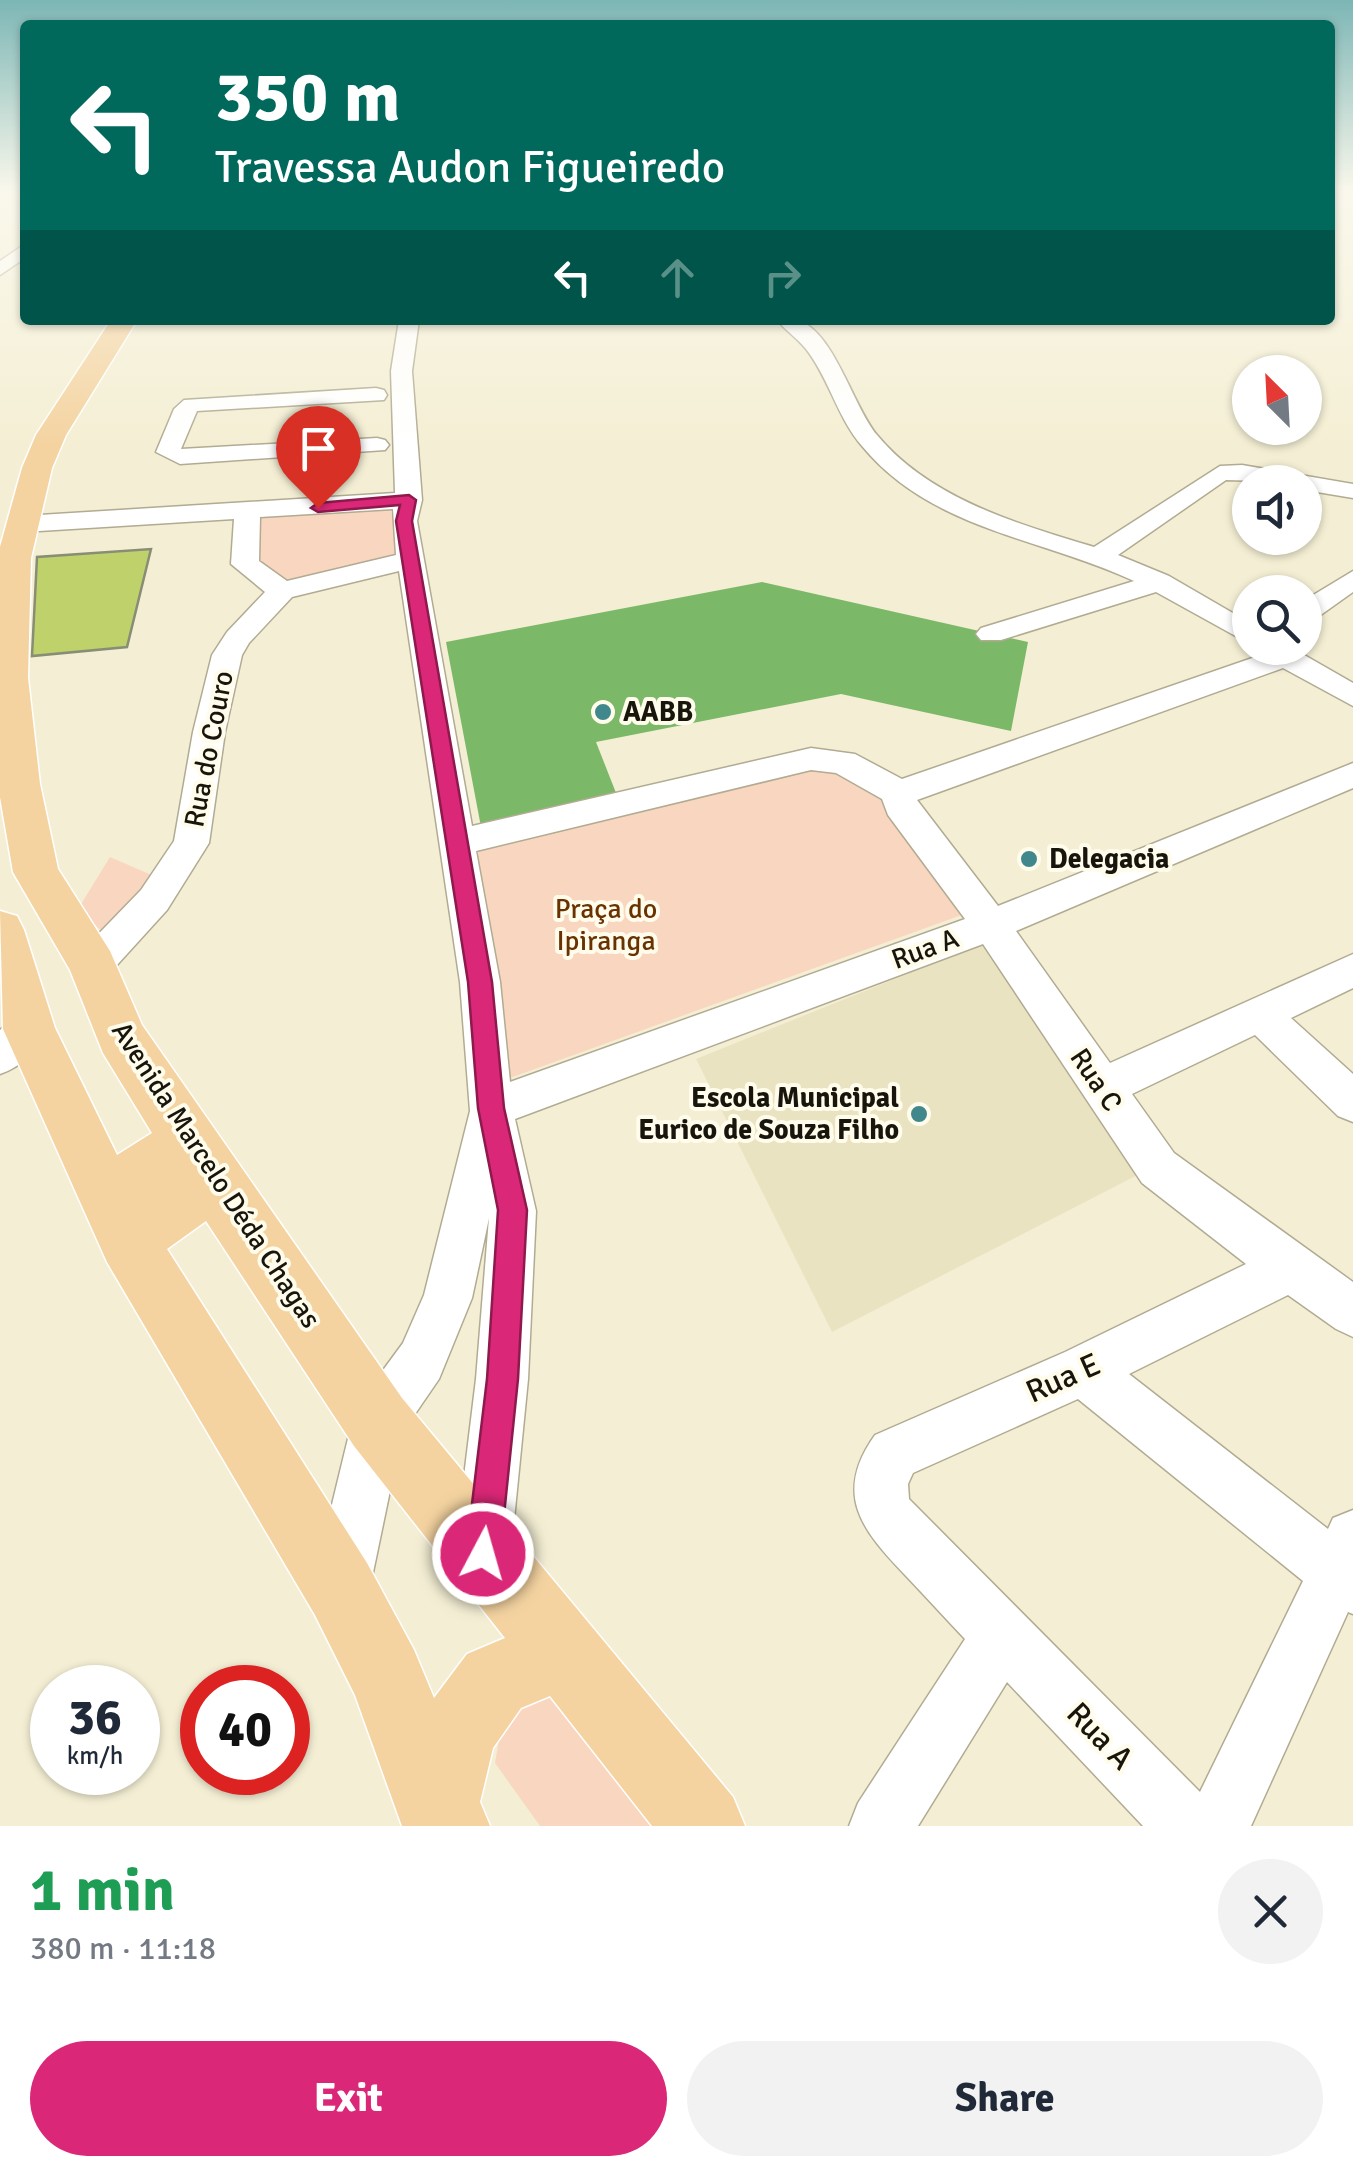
<!DOCTYPE html>
<meta charset="utf-8">
<style>
:root{--surface:#fff;--page:#f2f2f3;--text:#1f2937;--muted:#747a83;--accent:#db2777}
body{margin:0;font-family:Signika,sans-serif;background:var(--page);color:var(--text);height:100vh;display:flex;flex-direction:column;font-size:38px;white-space:nowrap}
*{box-sizing:border-box;margin:0}
p{font-size:32px;color:var(--muted)}
.icon{flex:none;width:55px;height:55px;fill:none;stroke:currentColor;stroke-width:2;stroke-linecap:round;stroke-linejoin:round}
.map{position:relative;height:1826px;overflow:hidden}
.details{display:flex;flex-direction:column;background:var(--surface);flex:1}
.details>*{flex:none}
.top-card{position:absolute;left:20px;top:20px;width:1315px;height:305px;border-radius:10px;box-shadow:0 2px 8px #0004;background:#00695c;color:#fff;overflow:hidden}
.needle{width:65px;rotate:336deg}
.controls{position:absolute;left:1232px;top:355px;display:grid;gap:20px}
.controls a{display:grid;place-items:center;width:90px;height:90px;border-radius:50%;background:var(--surface);box-shadow:0 2px 8px #0004;font-size:50px}
.speed{position:absolute;left:30px;top:1665px;display:flex;gap:20px;font-size:50px;font-weight:700;text-align:center}
.speed>*{display:grid;place-content:center;width:130px;height:130px;border-radius:50%;background:var(--surface);box-shadow:0 2px 8px #0004;line-height:1}
.speed small{font-size:25px;font-weight:400}
.speed .limit{border:15px solid #d22;background:#fff;color:#111}
.pin{position:absolute;display:grid;place-items:center;width:85px;height:85px;color:#fff;margin:-102px -42px;border-radius:50% 50% 50% 0;rotate:-45deg;box-shadow:0 0 10px #0007}
.pin .icon{rotate:45deg}
.me{position:absolute;width:110px;margin:-55px;rotate:6deg;stroke-linejoin:round;filter:drop-shadow(0 0 8px #0008)}
.turn{display:flex;align-items:center;gap:35px;height:210px;padding:0 30px;font-size:45px}
.turn .icon{width:130px;height:130px;stroke-width:2.5}
.turn b{display:block;font-size:70px;line-height:85px}
.lanes{display:flex;align-items:center;height:95px;padding:0 30px;background:#0003;justify-content:center;gap:50px;direction:ltr}
.lanes .off{opacity:.35}
.round{display:grid;place-items:center;flex:none;width:105px;height:105px;border-radius:52px;background:var(--page)}
.headline{display:flex;align-items:center;justify-content:space-between;height:170px;padding:0 30px}
h1{font-size:60px;font-weight:700;line-height:75px;color:#1e9e55}
.cta{display:flex;gap:20px;margin-top:auto;padding:20px 30px}
.cta a{flex:1;height:115px;border-radius:60px;background:var(--accent);color:#fff;font-size:40px;font-weight:700;line-height:115px;text-align:center}
.cta a+a{background:var(--page);color:var(--text)}
.map>svg:first-child{display:block}
.built{fill:#eae3c1}
.green{fill:#f9d6bf}
.water{fill:#7bb968}
.building{fill:#bfd16b;stroke:#888d75;stroke-width:2.5}
.lines{fill:none;stroke-linecap:round;stroke-linejoin:round}
.minor-casing{stroke:#b1ab92;stroke-width:3}
.major-casing{stroke:#fff;stroke-width:3}
.minor{fill:#fff;fill-rule:evenodd}
.major{fill:#f4d3a0;fill-rule:evenodd}
.route{fill:#db2777;stroke:#8e194d;stroke-width:2.5}
.poi-dot{fill:#41888d;stroke:#fffcec;stroke-width:4}
.labels{text-anchor:middle;dominant-baseline:central;stroke-width:8;stroke-linejoin:round;paint-order:stroke}
.poi-label{font-size:28px;font-weight:bold;fill:#18160c;stroke:#fffcec;text-anchor:start}
.street-label{font-size:28px;fill:#18160c;stroke:#fffcec}
.park-label{font-size:28px;fill:#693200;stroke:#fffcec}
.near-street-label{font-size:32px;fill:#18160c;stroke:#fffcec}
</style>
<div class="map">
<svg width="1353" height="1826" viewBox="0 0 1353 1826">
<rect width="100%" height="100%" fill="#f4efd4"/>
<path class="built" d="M999,937L1151,1168L832,1332L696,1059Z"/>
<path class="green" d="M388,505L409,559L268,590L229,562L249,515Z
M836,760L894,790L984,907L510,1078L471,840Z
M110,857L163,880L110,939L78,909Z
M547,1680L661,1826H540L495,1763L505,1705Z"/>
<path class="water" d="M762,582L1028,642L1011,731L841,694L596,742L618,798L481,827L446,642Z"/>
<path class="building" d="M151,549L127,647L32,656L37,557Z"/>
<g class="lines">
<defs>
<path id="minor" d="M25,244V258L0,275V261Z
M399,320H419L412,371L422,500L417,521L472,826L811,748L855,754L902,779L1261,655L1257,648H1292L1353,683V706L1283,668L917,800L998,906L1353,763V788L1016,931L1110,1063L1353,954V988L1291,1018L1353,1074V1122L1338,1116L1255,1035L1132,1094L1174,1153L1353,1282V1337L1336,1329L1288,1295L1129,1374L1328,1529L1333,1518L1353,1510V1614L1348,1612L1251,1826H1143L1007,1682L918,1826H849L858,1803L965,1639C945,1618 926,1597 906,1576C863,1531 832,1495 875,1435L1065,1352L1246,1264L1142,1183L983,944L515,1119L536,1211L528,1379L511,1550L503,1570L483,1578L463,1570L455,1550L476,1379L489,1218L472,1298L439,1379L402,1433L370,1587L361,1607L341,1616L321,1607L312,1587L352,1422L359,1403L403,1343L424,1295L470,1111L460,982L399,571L292,597L249,643L242,655L225,732L209,843L167,910L107,976L93,981L79,976L73,965L79,954L141,890L174,841L193,732L212,655L227,632L265,592L231,564L234,519L23,532L10,524L23,516L395,493L391,371ZM393,509L396,555L287,581L259,561L260,517ZM811,770L836,773L882,799L888,815L965,919L510,1082L500,982L476,851ZM1078,1399L1303,1581L1200,1792L909,1499L908,1484L913,1473Z
M777,320C784,320 794,318 800,321C835,335 853,406 877,435C930,499 1018,524 1094,547L1220,466L1242,465L1353,484V498L1305,490V482L1226,480L1118,555L1169,576L1250,623V644L1156,592L1001,640H981L976,634L981,628L1134,581C1042,538 931,530 862,446C838,418 830,382 809,353C800,340 787,332 777,320Z
M376,388L384,390L387,395L384,400L197,411L181,449L377,438L385,440L389,445L385,450L180,464L156,452L174,409L184,400Z
M1353,571V592L1315,619L1305,622V600Z
M29,1011L43,1017L49,1029C40,1049 21,1067 0,1074V1030L15,1017Z"/>
<path id="major" d="M111,320H137L66,435L52,468L31,558L28,678L40,784L58,869L110,951L142,1025L402,1398L733,1797L745,1826H652L550,1696L521,1708L493,1748L480,1802L490,1826H402L355,1695L315,1615L107,1262L3,1029L0,911L17,916L24,930L55,1028L117,1155L152,1133L103,1053L70,970L13,872L0,797V547L22,468L36,435ZM206,1221L354,1446L505,1638L467,1654L434,1698L414,1650L367,1563L167,1249Z"/>
</defs>
<use href="#minor" class="minor-casing"/>
<use href="#major" class="major-casing"/>
<use href="#minor" class="minor"/>
<use href="#major" class="major"/>
</g>
<linearGradient id="sky" x2="0" y2="1"><stop stop-color="#7cb6b5"/><stop offset="0.43" stop-color="#faf8ec"/><stop offset="1" stop-color="#faf8ec" stop-opacity="0"/></linearGradient>
<rect width="1353" height="446" fill="url(#sky)"/>
<path class="route" d="M409,495L416,500L412,521L492,982L504,1108L527,1210L518,1379L500,1554L495,1566L483,1571L471,1566L466,1554L487,1379L498,1210L478,1108L468,982L396,521L400,505L318,512L311,508L318,503Z"/>
<g class="poi-dot">
<circle cx="603" cy="712" r="10"/>
<circle cx="1029" cy="859" r="10"/>
<circle cx="919" cy="1114" r="10"/>
</g>
<g class="labels">
<g class="poi-label">
<text x="623" y="712">AABB</text>
<text x="1049" y="859">Delegacia</text>
<text x="899" y="1098" text-anchor="end">Escola Municipal<tspan x="899" dy="32">Eurico de Souza Filho</tspan></text>
</g>
<g class="street-label">
<text transform="translate(209 749) rotate(-79)">Rua do Couro</text>
<text transform="translate(925 949) rotate(-20)">Rua A</text>
<text transform="translate(1096 1080) rotate(56)">Rua C</text>
<text transform="translate(216 1175) rotate(57)">Avenida Marcelo Déda Chagas</text>
</g>
<g class="park-label">
<text x="606" y="909">Praça do<tspan x="606" dy="32">Ipiranga</tspan></text>
</g>
<g class="near-street-label">
<text transform="translate(1063 1378) rotate(-24)">Rua E</text>
<text transform="translate(1100 1736) rotate(46)">Rua A</text>
</g>
</g>
</svg>
<div class="controls">
<a><svg class="needle" viewBox="-14 -14 28 28"><path d="M0-13l5 13h-10z" fill="#e53935"/><path d="M0 13l5-13h-10z" fill="#747a83"/></svg></a>
<a><svg class="icon" aria-label="sound" viewBox="0 0 24 24"><path d="M4 9h4l5-4v14l-5-4H4zM17 9q2 3 0 6"/></svg></a>
<a><svg class="icon" aria-label="search" viewBox="0 0 24 24"><circle cx="10" cy="10" r="6"/><path d="M15 15l6 6"/></svg></a>
</div>
<div class="speed"><div>36<small>km/h</small></div><div class="limit">40</div></div>
<div class="pin" style="left:318px;top:508px;background:#d93025"><svg class="icon" aria-label="arrive" viewBox="0 0 24 24"><path d="M6 21V4h12l-3 4 3 4H6"/></svg></div>
<svg class="me" style="left:483px;top:1554px" viewBox="-20 -20 40 40"><circle r="17" fill="#db2777" stroke="#fff" stroke-width="3"/><path d="M0-11L8 9 0 5-8 9z" fill="#fff"/></svg>
<div class="top-card">
<div class="turn"><svg class="icon" aria-label="left" viewBox="0 0 24 24"><path d="M17 20v-9H6M10 6l-5 5 5 5"/></svg><div><b>350 m</b>Travessa Audon Figueiredo</div></div>
<div class="lanes"><svg class="icon" aria-label="left" viewBox="0 0 24 24"><path d="M17 20v-9H6M10 6l-5 5 5 5"/></svg><svg class="icon off" aria-label="ahead" viewBox="0 0 24 24"><path d="M12 20V5M6 11l6-6 6 6"/></svg><svg class="icon off" aria-label="right" viewBox="0 0 24 24"><path d="M7 20v-9h11M14 6l5 5-5 5"/></svg></div>
</div>
</div>
<section class="details">
<div class="headline"><div><h1>1 min</h1><p>380 m · 11:18</p></div><a class="round"><svg class="icon" aria-label="close" viewBox="0 0 24 24"><path d="M6 6l12 12M18 6L6 18"/></svg></a></div>
<div class="cta"><a>Exit</a><a>Share</a></div>
</section>
